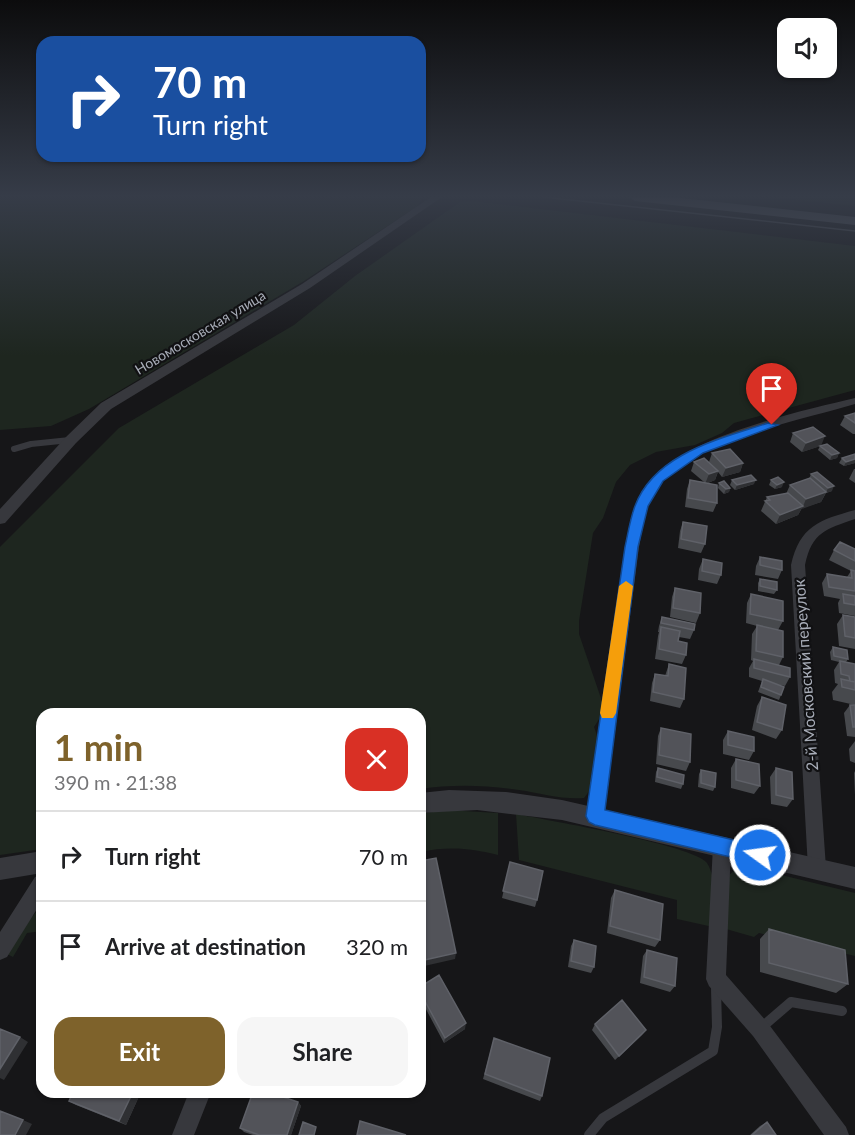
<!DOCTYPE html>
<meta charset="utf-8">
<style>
:root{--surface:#fff;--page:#f6f6f6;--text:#202124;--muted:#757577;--line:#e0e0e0;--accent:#7e622b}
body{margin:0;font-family:Lato,sans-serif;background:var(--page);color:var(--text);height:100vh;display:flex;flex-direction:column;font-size:22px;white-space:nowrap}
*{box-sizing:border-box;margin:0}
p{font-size:20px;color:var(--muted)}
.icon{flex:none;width:33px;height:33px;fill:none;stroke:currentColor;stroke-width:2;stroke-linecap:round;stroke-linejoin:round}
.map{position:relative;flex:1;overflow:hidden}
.side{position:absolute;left:36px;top:708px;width:390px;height:390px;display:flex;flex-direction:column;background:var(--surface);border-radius:18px;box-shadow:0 2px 4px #0004}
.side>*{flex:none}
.banner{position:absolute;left:36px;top:36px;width:390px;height:126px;border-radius:18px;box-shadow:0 2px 4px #0004;background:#1a4fa0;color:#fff;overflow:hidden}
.controls{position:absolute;left:777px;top:18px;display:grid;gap:12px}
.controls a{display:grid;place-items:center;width:60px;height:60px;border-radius:12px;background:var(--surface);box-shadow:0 2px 4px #0004;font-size:30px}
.pin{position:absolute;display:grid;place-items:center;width:51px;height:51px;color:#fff;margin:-62px -26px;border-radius:50% 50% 50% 0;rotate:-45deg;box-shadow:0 0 6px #0007}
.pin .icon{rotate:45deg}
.me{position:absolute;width:66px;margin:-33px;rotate:284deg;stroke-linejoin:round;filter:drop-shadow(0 0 4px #0008)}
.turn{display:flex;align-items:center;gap:21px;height:126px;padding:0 18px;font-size:27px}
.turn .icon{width:78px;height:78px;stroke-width:2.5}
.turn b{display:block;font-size:42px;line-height:51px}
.round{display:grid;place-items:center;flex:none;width:63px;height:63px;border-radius:18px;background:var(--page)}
.head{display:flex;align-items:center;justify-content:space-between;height:102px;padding:0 18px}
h1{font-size:36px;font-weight:700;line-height:45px;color:var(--accent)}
.action{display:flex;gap:12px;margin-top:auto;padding:12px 18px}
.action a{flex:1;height:69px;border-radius:18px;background:var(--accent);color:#fff;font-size:24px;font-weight:700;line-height:69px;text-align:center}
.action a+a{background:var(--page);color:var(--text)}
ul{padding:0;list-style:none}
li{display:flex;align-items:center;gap:18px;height:90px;padding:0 18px;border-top:2px solid var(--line)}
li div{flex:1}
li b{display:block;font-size:22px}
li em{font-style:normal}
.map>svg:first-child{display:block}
.green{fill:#1e261f}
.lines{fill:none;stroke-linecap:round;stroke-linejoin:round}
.service-far1{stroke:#37383d;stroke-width:6}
.service{stroke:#37383d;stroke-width:10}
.minor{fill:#37383d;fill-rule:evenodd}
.tertiary{fill:#37383d;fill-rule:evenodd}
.primary{fill:#53555c;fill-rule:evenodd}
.tram{stroke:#4a4c52;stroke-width:1.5}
.wall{fill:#47494d}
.shaded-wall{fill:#2f3033}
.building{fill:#525359;stroke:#5f6168;stroke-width:1.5}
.route{fill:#1a73e8;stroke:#114b97;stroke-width:1.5}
.slow{fill:#f59e0b}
.labels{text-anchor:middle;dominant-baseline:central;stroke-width:4.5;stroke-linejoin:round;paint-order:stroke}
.far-street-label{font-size:14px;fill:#a8adb8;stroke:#111113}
.street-label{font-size:16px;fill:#a8adb8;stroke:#111113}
</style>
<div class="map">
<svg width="855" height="1135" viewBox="0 0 855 1135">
<rect width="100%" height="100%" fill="#161618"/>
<path class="green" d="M424,197L416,207L304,281L89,409L51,426L0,430V198Z
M770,197H855V206Z
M472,201L855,246V390L734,423L722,433L695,445L656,452L630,465L616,482L603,518L593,533L579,621V634L605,710L594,727C603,748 600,780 584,798C563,800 540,793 519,790C485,785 453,784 420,789V714H42V849L0,855V547L119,428L294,325L355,276L460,202Z
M446,810L498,813V855C471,848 448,846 420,852V814Z
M516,814C546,820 694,845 707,863C718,880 713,908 713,927L677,919V900L519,860Z
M740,865L855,893V956L759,933L754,937L726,929L727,877Z
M42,906V931L27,933L13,957L5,953L21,928Z"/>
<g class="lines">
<path class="service-far1" d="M14,449L31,444L70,440"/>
<path class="service" d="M762,1027L791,1002L842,1011
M589,1135L603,1118L713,1051L717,1027L716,988"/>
<path class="minor" d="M855,398V404C801,420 699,440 661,483C646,500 643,526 639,547L604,816L601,822L595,824L589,822L586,816L625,547C631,523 636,498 652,479C687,436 801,411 855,398Z
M855,510V519C826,529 812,532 805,565L826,868L823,874L817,877L811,874L808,868L791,565C800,526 819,520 855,510Z
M722,837L728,840L731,846L726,975L767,1022L846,1127L849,1135H824L753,1036L709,986L706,979L713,846L716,840Z
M42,875V901L7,957L0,960V932L35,877Z
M189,1092H211L194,1135H172Z"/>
<path class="tertiary" d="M431,197H442L310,288L111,409L76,443L5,523L0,524V509L66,437L101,403L302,284Z
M449,790L506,792L562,800L855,867V889L562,820L477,810L420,813V793Z
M42,851V873L0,880V858Z"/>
<path class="primary" d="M629,197H672L855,217V225L635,201Z"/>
<path class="tram" d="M543,197L855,231"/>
</g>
<path class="wall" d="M855,413V434H853L840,425L845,416Z
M793,433L839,453L837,458L830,460L818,450L820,446L802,452L790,442Z
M712,453L743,463L740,472L722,477L718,472L715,480L708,483L717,503L713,512L685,507L687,489L690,480L704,482L691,471L694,462H709Z
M842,458L855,463L844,466L839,463Z
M854,469H855V483L849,479Z
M811,474L832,491L826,493L821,502L802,508L798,515L776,524L761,511L767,497L786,494L790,485L809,479Z
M732,480L754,484L735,490L730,485Z
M771,480L782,487L775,489L769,485Z
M719,483L730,488L729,492L724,494L718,488Z
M683,522L705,544L701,553L678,548L680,531Z
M855,549V616L839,613L838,603L840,599L824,596L822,583L827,574L847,577L851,571L829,560L834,550Z
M760,557L782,570L778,579L755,575L756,566Z
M703,559L721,575L717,584L698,580L699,569Z
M760,579L777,590L774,594L758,591V583Z
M675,588L700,613L696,623L670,617L672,597Z
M751,594L783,621L778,630L783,657L779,665L790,677L785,686L775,684L781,695L779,700L758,692L762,681L749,677V668L753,661L751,660L752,634L757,626L746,623L747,603Z
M843,615L855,617V649L839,646L837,624Z
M662,617L694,630L690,639L679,637L678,641L686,655L682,664L655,659L658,636L659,632H658L659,626Z
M833,647L848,659L846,662L855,664V705L833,700L832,692L838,684L835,683L834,670L839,662L831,660L830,652Z
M669,664L684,699L680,708L650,701L652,683L655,674L665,676Z
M762,697L782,730L776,739L752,730L757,706Z
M850,705H855V737L847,736L844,713Z
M661,728L690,762L686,771L656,764L658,736Z
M728,731L754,751L749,760L723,754V740Z
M855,741V763L850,761L849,749Z
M736,759L760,786L754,794L731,788V768Z
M658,768L683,784L681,789L655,782L656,772Z
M776,768L793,799L787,807L771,804L770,777Z
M701,770L715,787L713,791L698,787L699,774Z
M855,771V795L854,773Z
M510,862L537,900L535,907L502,898Z
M615,890L660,940L655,947L607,933L611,898Z
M769,929L848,984L836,993L760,972V939Z
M574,940L594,967L591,973L568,967L571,946Z
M647,950L675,986L670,992L640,983L643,956Z
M420,987L465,1029L444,1043L420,998Z
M595,1024L646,1030L642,1035L615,1060L592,1030Z
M494,1038L542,1096L540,1101L483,1079Z
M73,1092H141L126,1125L76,1105L69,1101Z
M284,1097L298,1102L301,1106L291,1135H253L244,1132L240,1128Z
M767,1122L776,1135H750L760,1126Z"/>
<path class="shaded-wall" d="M825,436L821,446L802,452L806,443Z
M839,453L837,458L830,460L832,455Z
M855,459V463L844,466L846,462Z
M743,463L740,472L722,477L726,468Z
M718,471L715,480L705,484L709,474Z
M756,480L754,484L735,490L737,485Z
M784,482L782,487L775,489L777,485Z
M834,486L832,491L826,493L828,488Z
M730,488L729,492L724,494L726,489Z
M826,492L821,502L802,509L806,499Z
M803,506L798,515L776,524L780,515Z
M456,953L455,959L420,967V961Z
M466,1023L465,1029L444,1043L445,1038Z
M646,1030L642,1035L615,1060L619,1056Z
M20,1037L28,1042L4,1080L0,1078V1069Z
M133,1092H141L126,1125L119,1121Z
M281,1092H285L283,1100L280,1096Z
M298,1102L301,1106L291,1135H287Z
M23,1120L32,1124L26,1135H15Z"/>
<path class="building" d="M855,413V423L845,416Z
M813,427L825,436L806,443L793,433Z
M827,444L839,453L832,455L820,446Z
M730,449L743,463L726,468L712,453Z
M855,454V459L846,462L842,458Z
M704,458L718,471L709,474L694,462Z
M817,472L834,486L828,488L811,474Z
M751,475L756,480L737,485L732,480Z
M778,477L784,482L777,485L771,480Z
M810,478L826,492L806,499L790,485Z
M690,480L717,485V503L688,498Z
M724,481L730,488L726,489L719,483Z
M788,493L803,506L780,515L765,501L770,500L767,497Z
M683,522L707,526L705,544L681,539Z
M840,542L855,549V561L834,550Z
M760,557L782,561V570L760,565Z
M703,559L722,563L721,575L702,571Z
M851,570L855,571V591L829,587L827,574L852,578Z
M760,579L777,582V590L760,586Z
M675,588L701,593L700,613L673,608Z
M751,594L783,601V621L750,614Z
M843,594L855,596V605L844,603Z
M843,615L855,617V638L845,636Z
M662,617L695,624L694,630L661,623Z
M757,625L783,631V657L756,651Z
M661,627L680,631L678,641L687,643L686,655L659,649Z
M833,647L847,650L848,659L834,656Z
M754,659L790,668V677L754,668Z
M840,661L855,664V682L850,681L849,676L841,674Z
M669,664L686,668L684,699L653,692L655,674L668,676Z
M763,679L784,687L781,695L761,687Z
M841,679L855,682V690L842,687Z
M762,697L786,705L782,730L757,722Z
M850,705H855V727H853Z
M661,728L691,734L690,762L659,755Z
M728,731L754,737V751L728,745Z
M736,759L759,764L760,786L736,780Z
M658,768L684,775L683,784L657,777Z
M776,768L792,772L793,799L776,795Z
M701,770L716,773L715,787L701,783Z
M436,858L456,953L420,961V861Z
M510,862L543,871L537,900L503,891Z
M615,890L663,904L660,940L610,926Z
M769,929L845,950L848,984L769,963Z
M574,940L596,946L594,967L571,961Z
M647,950L677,958L675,986L644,977Z
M439,975L466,1023L445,1038L420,992V987Z
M622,1000L646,1030L619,1056L595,1024Z
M0,1029L20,1037L0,1069Z
M494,1038L550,1058L542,1096L485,1074Z
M73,1092H133L119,1121L69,1101Z
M253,1092H281L280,1096L298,1102L287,1135H259L240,1128Z
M0,1111L23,1120L15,1135H0Z
M360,1121L406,1135H357Z
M303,1122L316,1127L314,1135H299Z
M767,1122L776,1135H752Z"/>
<linearGradient id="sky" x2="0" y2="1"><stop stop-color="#0c0c0d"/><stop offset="0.55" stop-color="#363c48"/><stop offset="1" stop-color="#363c48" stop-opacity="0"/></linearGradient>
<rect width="855" height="356" fill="url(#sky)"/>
<path class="route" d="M768,423L778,425L703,453L663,481L648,506L638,547L605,810L760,846L766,848L769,855L766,861L760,864L595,825L589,822L586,816L625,547C628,534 630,519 635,506C655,453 720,439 768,423Z"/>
<path class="slow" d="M626,581L633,586L616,713L613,718H602L600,713L619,586Z"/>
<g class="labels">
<g class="far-street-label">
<text transform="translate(200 332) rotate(-31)">Новомосковская улица</text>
</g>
<g class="street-label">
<text transform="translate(805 675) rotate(-94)">2-й Московский переулок</text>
</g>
</g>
</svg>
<div class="controls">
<a><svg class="icon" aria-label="sound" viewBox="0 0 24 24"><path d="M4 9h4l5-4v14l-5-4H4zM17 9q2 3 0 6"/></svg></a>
</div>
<div class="pin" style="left:772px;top:425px;background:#d93025"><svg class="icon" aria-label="arrive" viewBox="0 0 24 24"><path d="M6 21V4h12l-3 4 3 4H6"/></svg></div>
<svg class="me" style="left:760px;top:855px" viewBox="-20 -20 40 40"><circle r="17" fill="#1a73e8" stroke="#fff" stroke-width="3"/><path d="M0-11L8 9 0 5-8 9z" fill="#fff"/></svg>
<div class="banner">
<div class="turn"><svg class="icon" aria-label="right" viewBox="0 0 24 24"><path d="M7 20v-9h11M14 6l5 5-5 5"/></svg><div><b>70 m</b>Turn right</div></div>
</div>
<section class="side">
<div class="head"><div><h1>1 min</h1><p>390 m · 21:38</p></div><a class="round" style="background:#d93025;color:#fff"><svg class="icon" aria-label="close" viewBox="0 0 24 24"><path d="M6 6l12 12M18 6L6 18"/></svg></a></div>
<ul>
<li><svg class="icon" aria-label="right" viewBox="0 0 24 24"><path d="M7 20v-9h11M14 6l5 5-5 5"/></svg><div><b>Turn right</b></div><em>70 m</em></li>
<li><svg class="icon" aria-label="arrive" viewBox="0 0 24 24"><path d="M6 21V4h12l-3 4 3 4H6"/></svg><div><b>Arrive at destination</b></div><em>320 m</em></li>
</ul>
<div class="action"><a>Exit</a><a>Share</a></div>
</section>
</div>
